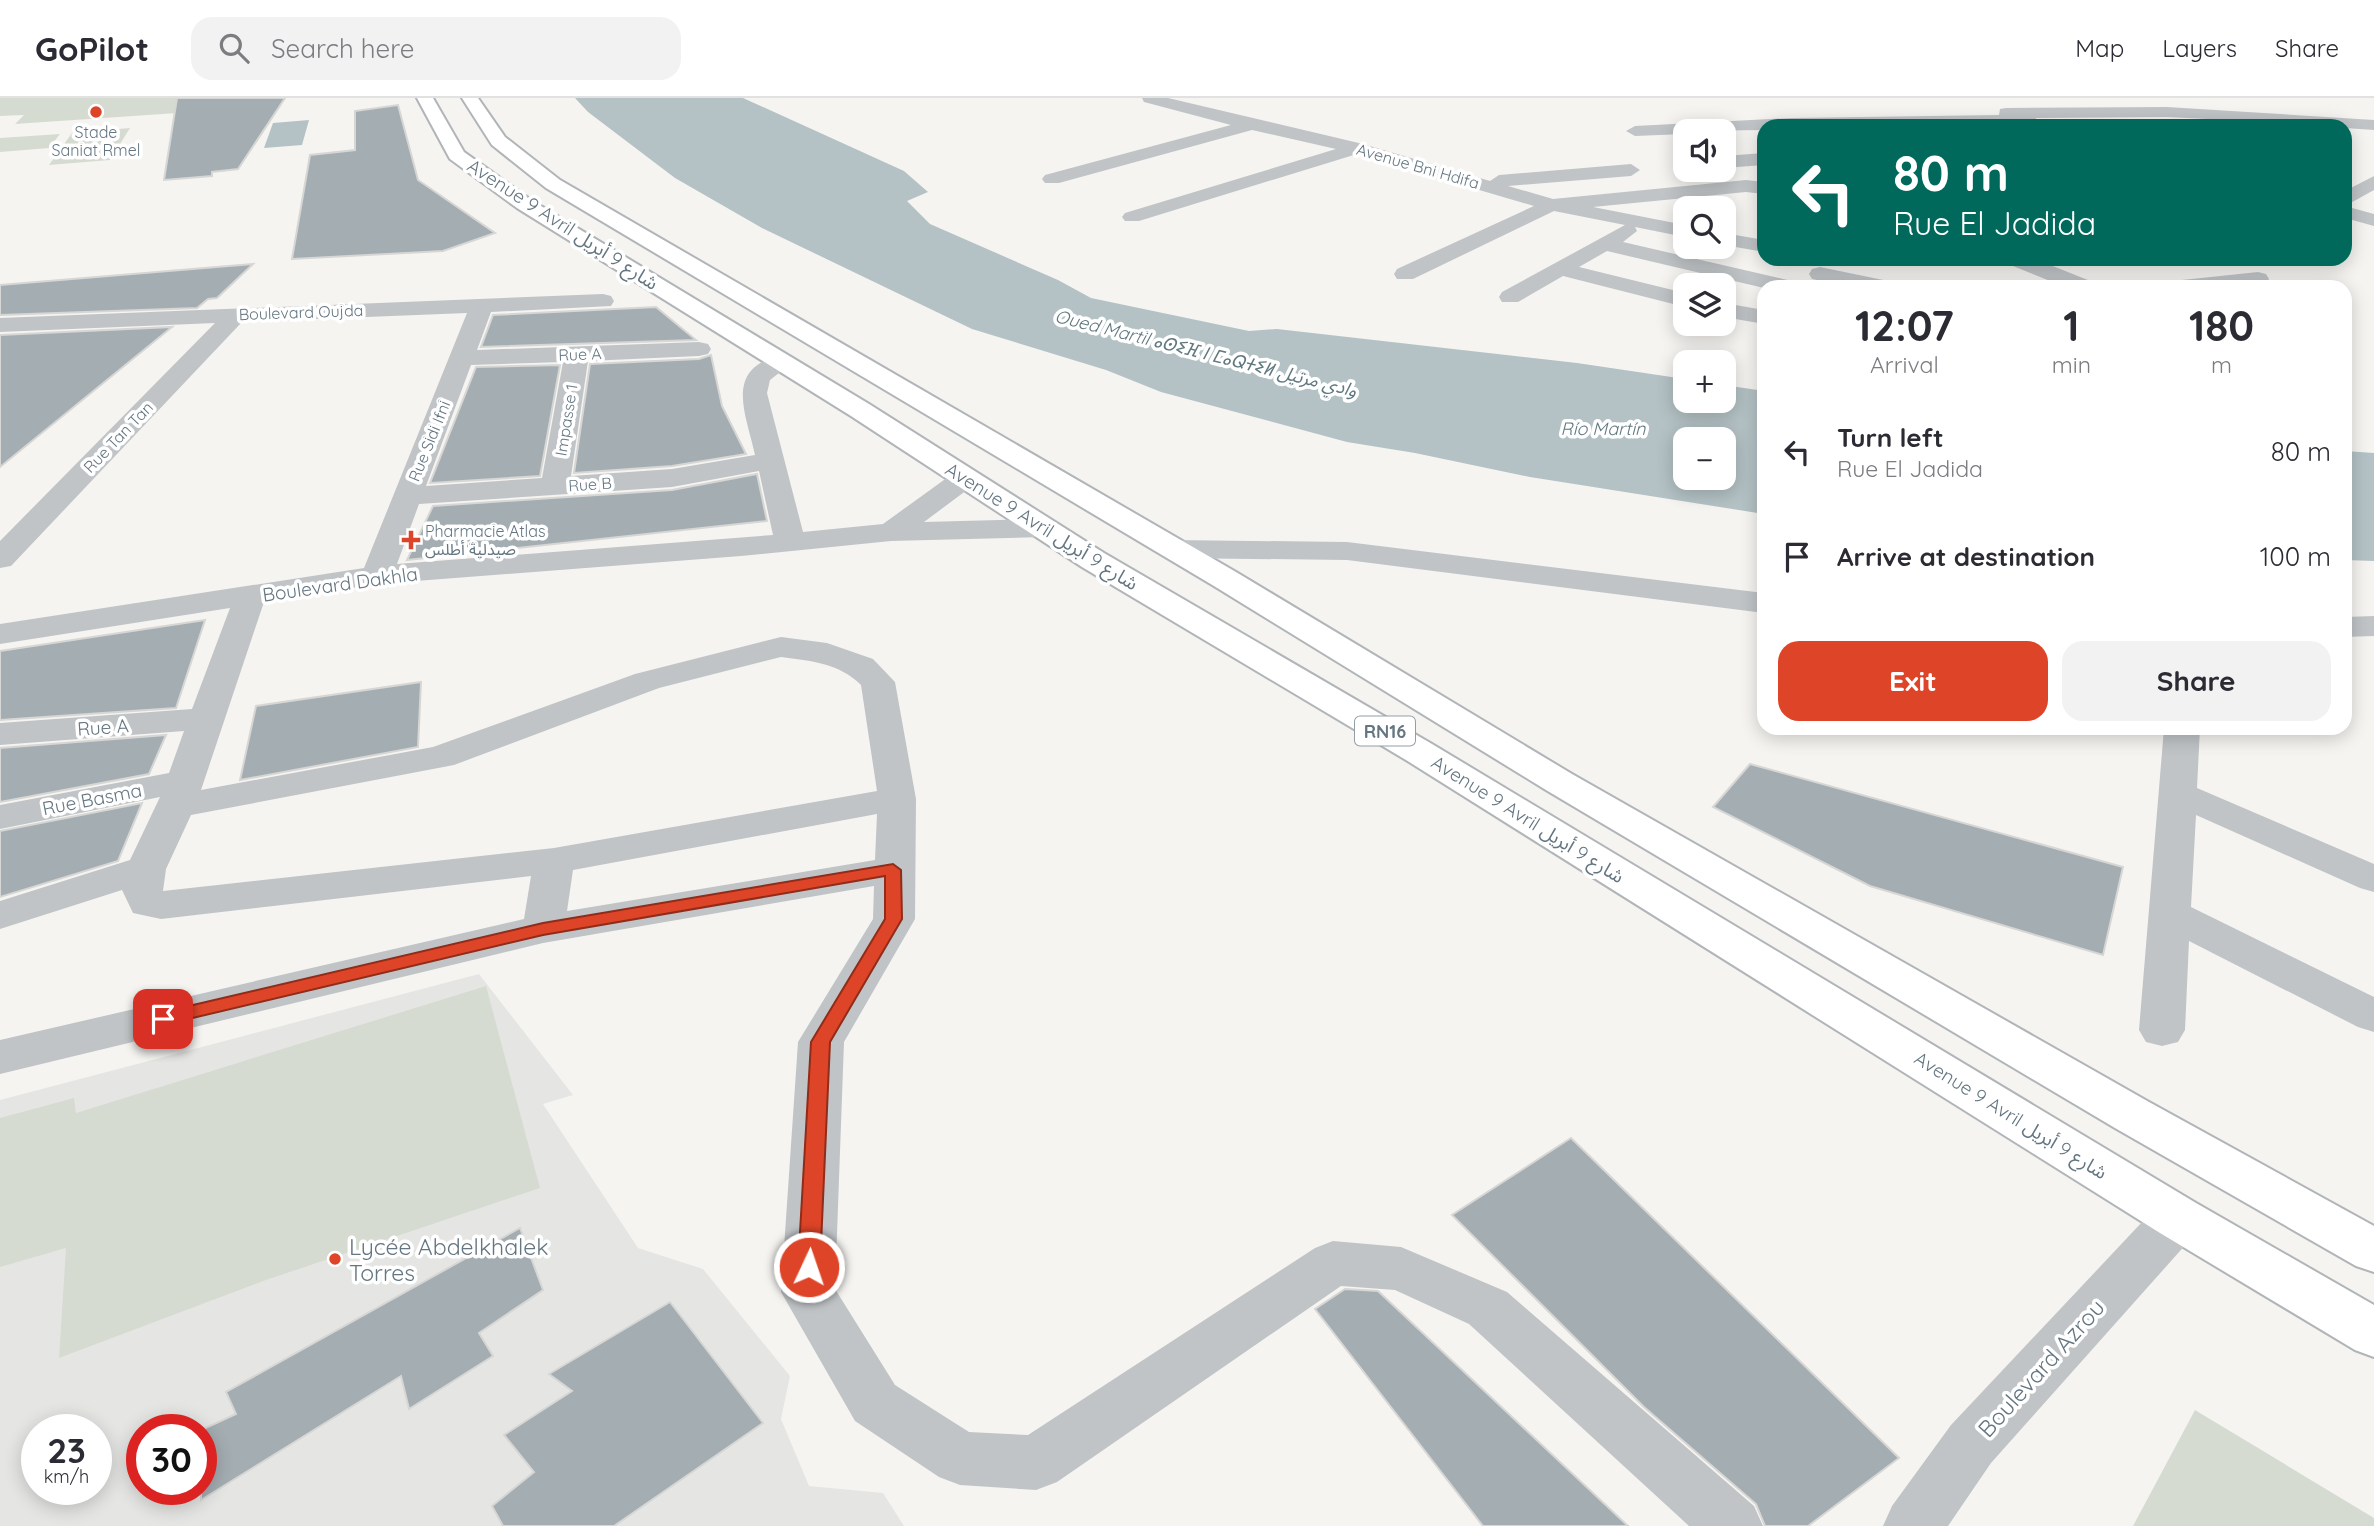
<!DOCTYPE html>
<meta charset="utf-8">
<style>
:root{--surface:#fff;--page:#f2f2f3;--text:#2b2b33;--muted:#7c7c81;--line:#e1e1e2;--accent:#de4427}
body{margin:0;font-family:Quicksand,"Noto Sans Arabic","Noto Sans Tifinagh",sans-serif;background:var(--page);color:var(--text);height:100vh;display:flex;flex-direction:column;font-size:26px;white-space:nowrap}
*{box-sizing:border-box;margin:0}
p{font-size:23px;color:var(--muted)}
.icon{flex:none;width:38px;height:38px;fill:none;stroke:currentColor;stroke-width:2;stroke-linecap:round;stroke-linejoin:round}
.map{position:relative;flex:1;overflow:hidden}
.panel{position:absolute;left:1757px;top:182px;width:595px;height:455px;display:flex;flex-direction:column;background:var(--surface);border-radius:21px;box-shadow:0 4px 18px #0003}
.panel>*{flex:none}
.banner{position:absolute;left:1757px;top:21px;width:595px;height:147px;border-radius:21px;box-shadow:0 4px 18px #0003;background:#00695c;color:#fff;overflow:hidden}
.buttons{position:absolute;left:1673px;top:21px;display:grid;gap:14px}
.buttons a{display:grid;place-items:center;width:63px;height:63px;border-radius:14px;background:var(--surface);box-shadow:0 4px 18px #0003;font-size:35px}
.speed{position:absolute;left:21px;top:1316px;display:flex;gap:14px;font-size:35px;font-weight:700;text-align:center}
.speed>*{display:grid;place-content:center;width:91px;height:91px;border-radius:50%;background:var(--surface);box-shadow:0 4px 18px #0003;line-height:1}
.speed small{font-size:18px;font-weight:400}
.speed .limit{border:10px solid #d22;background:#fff;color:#111}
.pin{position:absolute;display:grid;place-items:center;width:60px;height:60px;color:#fff;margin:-30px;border-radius:14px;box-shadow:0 4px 10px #0006}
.me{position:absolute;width:77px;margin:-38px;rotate:3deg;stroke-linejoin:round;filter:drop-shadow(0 0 5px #0008)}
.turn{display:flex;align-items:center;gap:24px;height:147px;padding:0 21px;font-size:32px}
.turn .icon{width:91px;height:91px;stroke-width:2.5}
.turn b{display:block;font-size:49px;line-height:60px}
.eta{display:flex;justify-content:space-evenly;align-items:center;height:119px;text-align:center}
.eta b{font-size:42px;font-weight:700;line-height:49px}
.action{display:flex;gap:14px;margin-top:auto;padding:14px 21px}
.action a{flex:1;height:80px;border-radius:21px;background:var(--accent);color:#fff;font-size:28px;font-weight:700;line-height:80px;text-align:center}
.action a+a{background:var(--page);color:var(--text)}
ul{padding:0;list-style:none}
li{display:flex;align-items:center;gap:21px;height:105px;padding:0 21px}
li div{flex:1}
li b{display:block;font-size:26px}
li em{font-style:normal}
header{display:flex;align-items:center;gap:42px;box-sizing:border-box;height:98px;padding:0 35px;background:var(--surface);border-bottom:2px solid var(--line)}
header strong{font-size:33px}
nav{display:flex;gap:38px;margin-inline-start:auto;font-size:24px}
.search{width:490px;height:63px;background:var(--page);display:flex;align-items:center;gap:18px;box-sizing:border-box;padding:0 24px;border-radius:21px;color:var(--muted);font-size:26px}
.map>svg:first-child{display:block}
.built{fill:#e5e6e4;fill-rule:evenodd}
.green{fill:#d6dbd2}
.water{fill:#b4c2c5;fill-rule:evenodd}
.building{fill:#a4adb2;stroke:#d6d6d4;stroke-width:2}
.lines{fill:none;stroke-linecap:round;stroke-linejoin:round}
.highway-casing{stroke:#b1b5b8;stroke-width:4}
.minor{fill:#c0c4c7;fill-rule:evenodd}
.highway{fill:#fff;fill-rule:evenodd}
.route{fill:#de4427;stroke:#902c19;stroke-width:2}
.poi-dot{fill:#de4427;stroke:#fff;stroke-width:2.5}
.labels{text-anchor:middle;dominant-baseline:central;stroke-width:7;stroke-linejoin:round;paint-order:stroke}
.far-poi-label{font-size:16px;fill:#647681;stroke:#fff}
.far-street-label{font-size:16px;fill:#647681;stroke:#fff}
.far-water-label{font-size:18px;font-style:italic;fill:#60787f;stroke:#fff}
.shield{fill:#fff;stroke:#929fa7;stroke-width:2}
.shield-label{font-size:18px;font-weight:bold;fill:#647681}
.street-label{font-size:19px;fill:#647681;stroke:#fff}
.near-poi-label{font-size:23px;fill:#647681;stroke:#fff;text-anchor:start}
.near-street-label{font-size:23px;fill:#647681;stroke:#fff}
</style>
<header>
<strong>GoPilot</strong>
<div class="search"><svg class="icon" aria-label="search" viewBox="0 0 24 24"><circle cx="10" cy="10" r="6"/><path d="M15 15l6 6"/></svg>Search here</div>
<nav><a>Map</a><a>Layers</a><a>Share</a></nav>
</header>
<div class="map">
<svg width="2374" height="1428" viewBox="0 0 2374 1428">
<rect width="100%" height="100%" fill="#f5f4f1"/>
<path class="built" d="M479,876L573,997L543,1006L638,1150L703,1171L790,1278L781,1321L809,1388L883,1395L904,1428H0V1002ZM37,1332H96V1391H37ZM142,1332H201V1391H142Z"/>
<path class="green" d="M0,0H253L237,11L15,26L24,17L0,18Z
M130,30L110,62L49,67L72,35Z
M60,36L49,50L0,54V40Z
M486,888L540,1090L266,1182L59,1260L66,1150L0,1169V1020L74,1000L76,1015Z
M2195,1312L2374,1420V1428H2133Z"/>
<path class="water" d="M575,0H743L904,73L928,94L907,103L930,126L1058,182L1091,200L1249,233L1277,231L1577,265L1685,281V303H1724V287L1764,293V416L1530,379L1415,355L1347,344L1161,294L1106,272L972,231L762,130L675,80L588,14ZM1685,341H1724V380H1685Z
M309,22L302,47L264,50L273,25Z
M2345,353L2374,355V463L2345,462Z"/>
<path class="building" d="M177,0H285L238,71L212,74V78L164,82Z
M398,7L418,82L495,135L443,153L292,161L310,57L355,52V13Z
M253,166L217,200L208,201L197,210L0,217V187Z
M656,209L696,242L481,249L493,217Z
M172,229L0,369V237Z
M711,257L722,308L746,356L672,368L574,375L590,266L699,261Z
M560,267L540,378L430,385L476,269Z
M757,376L767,423L407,462L433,408L672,392Z
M205,522L176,610L0,622V553Z
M421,584L418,649L240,682L256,608Z
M166,637L149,676L0,704V650Z
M1750,666L2123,769L2103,857L1870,788L1713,709Z
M142,705L118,763L0,799V733Z
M1571,1040L1899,1360L1808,1428H1765L1756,1406L1644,1309L1452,1117Z
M520,1130L543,1192L479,1235L493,1258L409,1311L401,1278L201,1402V1332L236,1316L226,1294Z
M1345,1191L1378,1193L1628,1428H1483L1315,1211Z
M670,1204L763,1325L614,1428H503L492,1408L534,1374L504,1337L572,1293L549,1276Z"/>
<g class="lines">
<defs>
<path id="highway" d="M417,0H433L464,54L531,102L869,306L1104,455L1432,646L2196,1105L2374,1207V1259L2355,1252L2160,1135L1406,662L1082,469L851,318L517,110L450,61Z
M462,0H478L505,39L560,82L1236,474L1572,676L2149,1004L2374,1128V1174L2356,1168L2115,1030L1546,692L1214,488L546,90L492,47Z"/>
</defs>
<use href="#highway" class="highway-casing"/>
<path class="minor" d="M1142,0H1168L1363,46L1490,83L1499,77L1631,66L1640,72L1631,78L1508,88L1553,101L1746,82L1764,84V96L1746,94L1593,109L1685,127V139L1635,129L1637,133L1623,144L1796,184L1799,189L1764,190L1607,153L1579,169L1685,195V209L1563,178L1518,204H1502L1499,199L1502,194L1625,127L1554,113L1413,181H1397L1394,176L1397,171L1534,108L1357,56L1139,123H1125L1122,119L1125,115L1336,51L1252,32L1059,85H1045L1042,81L1045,77L1231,27L1144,4Z
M2167,9L2374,22V32L2345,30V28L2167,19L2036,20L2035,26L2029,27L1764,28V32L1685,33V36L1635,38L1626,33L1635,28L1792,20L1999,17L2000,11L2006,10Z
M1764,55V67L1724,70V58Z
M2374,78V92L2345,108L2374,116V128L2345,120V93Z
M1724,135L1764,142V154L1724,147Z
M2005,161H2035L2093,184L2096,189H2065L2008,166Z
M1820,169L1893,184L1896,189H1851L1812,181L1809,176L1812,171Z
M2258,174L2266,176L2269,181L2266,186L2246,189H2171L2174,184L2182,182Z
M603,196L611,198L614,203L611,208L491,214L477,252L699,244L708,246L711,251L708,256L699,258L588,263L571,378L672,371L755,357C746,315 723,271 781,257L790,259L793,264L770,282L767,295L803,434L883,426L955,374L965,371L975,374L979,380L975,386L924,424L1042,421L1053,424L1057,430L1053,436L1042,439L891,443L741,458L377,486L264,504L201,692L433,649L635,576L781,539L827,545L873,561L895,584L916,701L915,821L844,944L835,1191L895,1287L969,1334L1028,1337L1315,1150L1333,1143L1401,1149L1507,1194L1754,1408L1763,1428H1689L1469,1226L1395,1192L1341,1188L1057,1384L1036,1392L960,1387L939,1379L855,1323L781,1194L798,944L873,821L874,788L543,845L0,976V942L524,821L531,778L161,821L133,815L122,792L0,831V803L130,762L160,699L0,731V707L169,675L184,633L0,647V625L192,611L230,510L0,546V526L364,470L467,215L242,224L11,468L0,470V443L215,225L0,234V220ZM563,264L542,380L426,388L471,267ZM759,373L773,437L397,466L419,406L672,389ZM781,559C811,563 839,565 861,587L877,693L554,750L163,793L166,771L191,717L454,667L659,590ZM877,716L875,762L567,813L573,772Z
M1724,205L1764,212V226L1724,219Z
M1173,442L1347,444L1764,495V515L1347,462L1173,460L1162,457L1158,451L1162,445Z
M2374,518V538L2345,539V519Z
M2164,630H2200L2197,690L2374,766V794L2360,790L2196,717L2191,809L2374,899V934L2358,929L2189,843L2185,932L2178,944L2162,948L2146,944L2139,932Z
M2178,1099L2196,1105L2203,1120L2196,1135L1991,1365L1948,1428H1883L1892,1408L1951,1327L2160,1105Z"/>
<use href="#highway" class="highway"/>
</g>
<path class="route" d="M893,766L901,772L902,821L830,944L820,1169L817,1175L809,1178L801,1175L798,1169L811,944L885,821V778L543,837L163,927L157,925L154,921L157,916L163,914L543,825Z"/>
<g class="poi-dot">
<circle cx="96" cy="14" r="7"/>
<path d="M407.5 431.5h7v7h7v7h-7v7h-7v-7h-7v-7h7z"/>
<circle cx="335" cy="1161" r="7"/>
</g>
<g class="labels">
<g class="far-poi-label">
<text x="96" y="34">Stade<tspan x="96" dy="18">Saniat Rmel</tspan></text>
<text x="425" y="433" text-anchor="start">Pharmacie Atlas<tspan x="425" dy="18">صيدلية أطلس</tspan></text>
</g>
<g class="far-street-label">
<text transform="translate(1418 68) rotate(16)">Avenue Bni Hdifa</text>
<text transform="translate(301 214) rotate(-2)">Boulevard Oujda</text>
<text transform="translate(580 256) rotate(-2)">Rue A</text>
<text transform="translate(566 322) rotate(-81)">Impasse 1</text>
<text transform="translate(118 339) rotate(-46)">Rue Tan Tan</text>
<text transform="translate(429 343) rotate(-68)">Rue Sidi Ifni</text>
<text transform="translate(590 386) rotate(-4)">Rue B</text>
</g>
<g class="far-water-label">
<text transform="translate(1206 255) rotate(14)">Oued Martil ⴰⵙⵉⴼ ⵏ ⵎⴰⵕⵜⵉⵍ وادي مرتيل</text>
<text x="1603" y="330">Río Martín</text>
</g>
<rect class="shield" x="1355" y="618.5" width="60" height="29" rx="5"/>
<g class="shield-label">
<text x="1385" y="633">RN16</text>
</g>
<g class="street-label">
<text transform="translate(563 126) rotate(33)">Avenue 9 Avril شارع 9 أبريل</text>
<text transform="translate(1042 428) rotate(32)">Avenue 9 Avril شارع 9 أبريل</text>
<text transform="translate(340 486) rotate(-8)">Boulevard Dakhla</text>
<text transform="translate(103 629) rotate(-4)">Rue A</text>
<text transform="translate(92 701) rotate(-11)">Rue Basma</text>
<text transform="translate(1528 721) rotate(32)">Avenue 9 Avril شارع 9 أبريل</text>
<text transform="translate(2011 1017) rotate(32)">Avenue 9 Avril شارع 9 أبريل</text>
</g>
<g class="near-poi-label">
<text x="349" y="1148">Lycée Abdelkhalek<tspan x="349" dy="26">Torres</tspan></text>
</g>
<g class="near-street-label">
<text transform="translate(2041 1270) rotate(-48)">Boulevard Azrou</text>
</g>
</g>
</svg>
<div class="buttons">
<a><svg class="icon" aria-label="sound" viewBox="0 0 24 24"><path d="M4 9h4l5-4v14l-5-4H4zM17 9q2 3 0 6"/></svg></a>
<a><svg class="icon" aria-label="search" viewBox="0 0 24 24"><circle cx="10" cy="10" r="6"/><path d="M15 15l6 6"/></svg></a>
<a><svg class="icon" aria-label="layers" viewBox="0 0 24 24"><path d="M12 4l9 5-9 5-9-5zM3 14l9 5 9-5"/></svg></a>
<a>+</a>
<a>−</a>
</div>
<div class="speed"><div>23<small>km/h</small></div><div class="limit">30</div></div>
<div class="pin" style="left:163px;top:921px;background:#d93025"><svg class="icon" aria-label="arrive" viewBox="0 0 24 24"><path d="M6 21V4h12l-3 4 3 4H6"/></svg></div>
<svg class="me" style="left:809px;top:1169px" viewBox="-20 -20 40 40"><circle r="17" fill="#de4427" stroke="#fff" stroke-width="3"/><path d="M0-11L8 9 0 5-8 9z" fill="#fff"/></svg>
<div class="banner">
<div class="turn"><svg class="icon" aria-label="left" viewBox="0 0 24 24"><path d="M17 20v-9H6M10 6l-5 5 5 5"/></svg><div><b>80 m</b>Rue El Jadida</div></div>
</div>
<section class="panel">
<div class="eta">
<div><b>12:07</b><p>Arrival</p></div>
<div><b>1</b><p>min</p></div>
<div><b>180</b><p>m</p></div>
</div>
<ul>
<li><svg class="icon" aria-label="left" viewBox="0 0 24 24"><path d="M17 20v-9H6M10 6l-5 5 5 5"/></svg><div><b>Turn left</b><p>Rue El Jadida</p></div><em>80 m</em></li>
<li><svg class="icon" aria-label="arrive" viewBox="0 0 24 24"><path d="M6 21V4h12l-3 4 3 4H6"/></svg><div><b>Arrive at destination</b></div><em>100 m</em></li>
</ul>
<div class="action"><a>Exit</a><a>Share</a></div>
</section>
</div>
